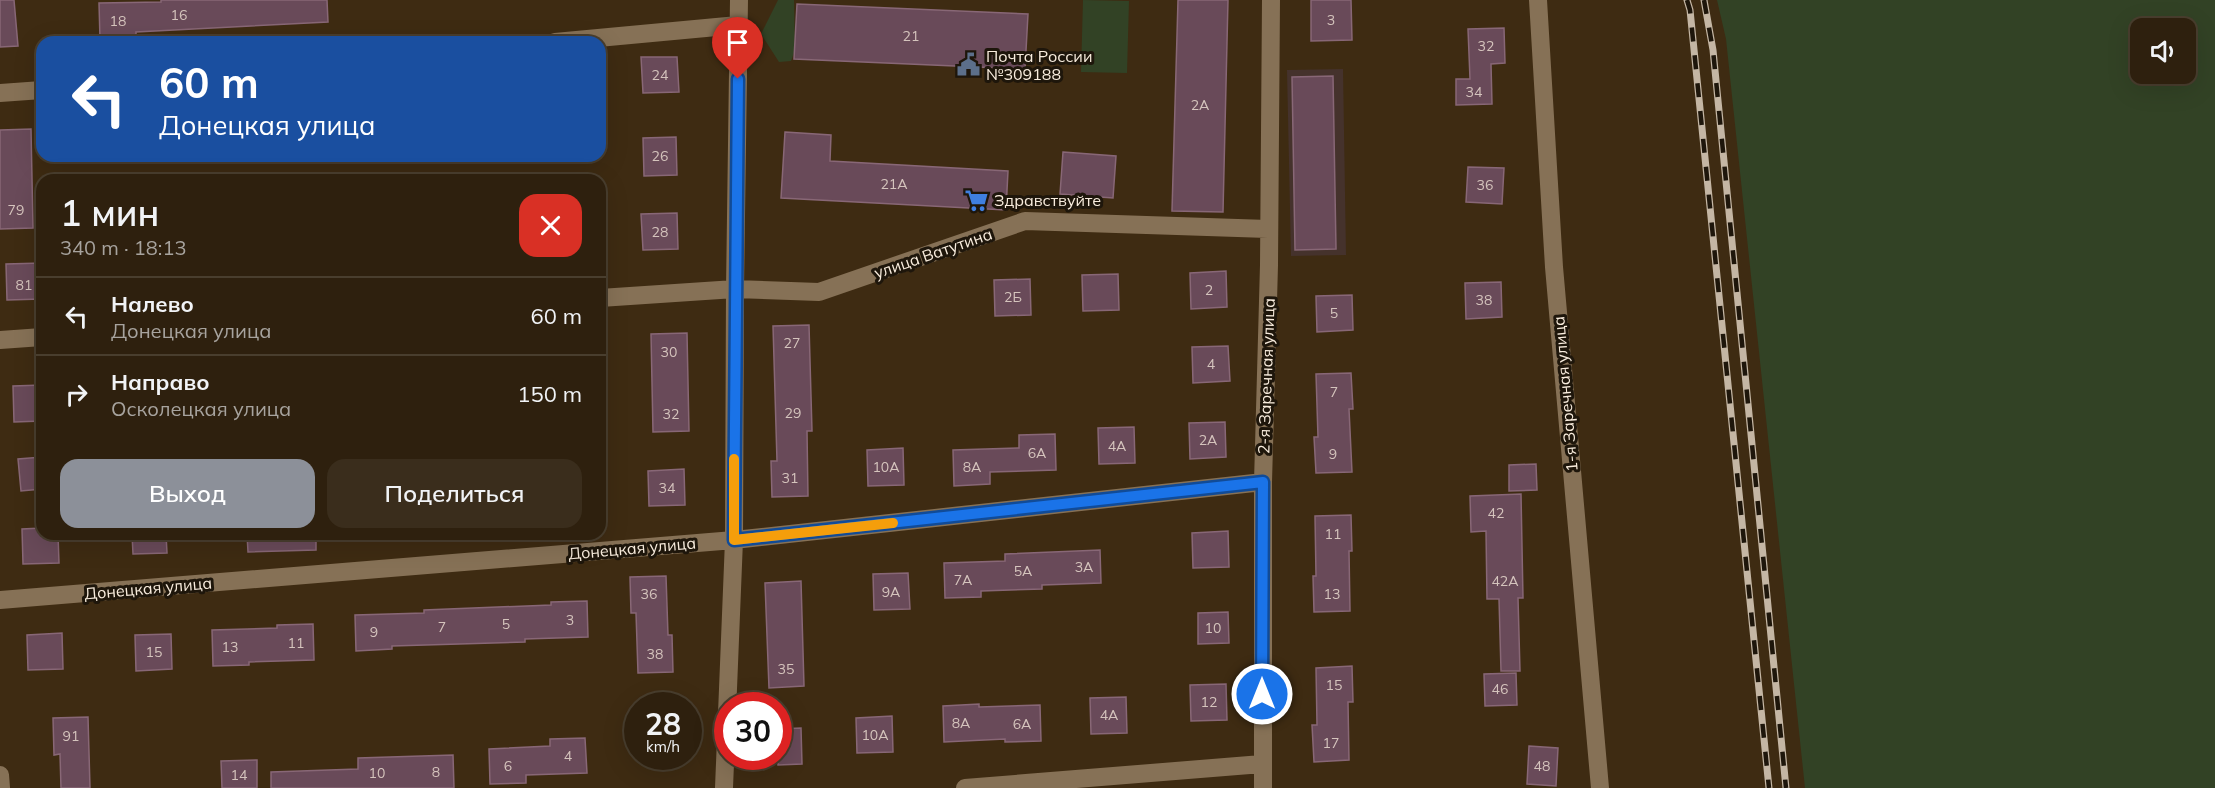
<!DOCTYPE html>
<html lang="ru">
<meta charset="utf-8">
<style>
:root{--surface:#2e200e;--page:#3a2d1c;--text:#f1f3f6;--muted:#a7a39e;--line:#493e2e;--accent:#8c9099}
body{margin:0;font-family:Mulish,sans-serif;background:var(--page);color:var(--text);height:100vh;display:flex;flex-direction:column;font-size:22px;white-space:nowrap}
*{box-sizing:border-box;margin:0}
p{font-size:20px;color:var(--muted)}
.icon{flex:none;width:33px;height:33px;fill:none;stroke:currentColor;stroke-width:2;stroke-linecap:round;stroke-linejoin:round}
.map{position:relative;flex:1;overflow:hidden}
.details{position:absolute;left:36px;top:174px;width:570px;height:366px;display:flex;flex-direction:column;background:var(--surface);border-radius:18px;box-shadow:0 6px 24px #0002,0 0 0 2px var(--line)}
.details>*{flex:none}
.guide{position:absolute;left:36px;top:36px;width:570px;height:126px;border-radius:18px;box-shadow:0 6px 24px #0002,0 0 0 2px var(--line);background:#1a4fa0;color:#fff;overflow:hidden}
.buttons{position:absolute;left:2130px;top:18px;display:grid;gap:12px}
.buttons a{display:grid;place-items:center;width:66px;height:66px;border-radius:12px;background:var(--surface);box-shadow:0 6px 24px #0002,0 0 0 2px var(--line);font-size:30px}
.speed{position:absolute;left:624px;top:692px;display:flex;gap:12px;font-size:30px;font-weight:700;text-align:center}
.speed>*{display:grid;place-content:center;width:78px;height:78px;border-radius:50%;background:var(--surface);box-shadow:0 6px 24px #0002,0 0 0 2px var(--line);line-height:1}
.speed small{font-size:15px;font-weight:400}
.speed .limit{border:9px solid #d22;background:#fff;color:#111}
.pin{position:absolute;display:grid;place-items:center;width:51px;height:51px;color:#fff;margin:-62px -26px;border-radius:50% 50% 50% 0;rotate:-45deg;box-shadow:0 0 6px #0007}
.pin .icon{rotate:45deg}
.me{position:absolute;width:66px;margin:-33px;rotate:0deg;stroke-linejoin:round;filter:drop-shadow(0 0 4px #0008)}
.turn{display:flex;align-items:center;gap:21px;height:126px;padding:0 24px;font-size:27px}
.turn .icon{width:78px;height:78px;stroke-width:2.5}
.turn b{display:block;font-size:42px;line-height:51px}
.round{display:grid;place-items:center;flex:none;width:63px;height:63px;border-radius:18px;background:var(--page)}
.head{display:flex;align-items:center;justify-content:space-between;height:102px;padding:0 24px}
h1{font-size:36px;font-weight:600;line-height:45px}
.button{display:flex;gap:12px;margin-top:auto;padding:12px 24px}
.button a{flex:1;height:69px;border-radius:18px;background:var(--accent);color:#fff;font-size:24px;font-weight:600;line-height:69px;text-align:center}
.button a+a{background:var(--page);color:var(--text)}
ul{padding:0;list-style:none}
li{display:flex;align-items:center;gap:18px;height:78px;padding:0 24px;border-top:2px solid var(--line)}
li div{flex:1}
li b{display:block;font-size:22px}
li em{font-style:normal}
.map>svg:first-child{display:block}
.industrial{fill:#45322c}
.green{fill:#324225;fill-rule:evenodd}
.building{fill:#694a59;stroke:#886776;stroke-width:1.5}
.lines{fill:none;stroke-linecap:round;stroke-linejoin:round}
.minor{stroke:#867156;stroke-width:18}
.rail-casing{stroke:#c4b6a4;stroke-width:7}
.rail{stroke:#1e160b;stroke-width:4.5;stroke-dasharray:14;stroke-linecap:butt}
.route-casing{stroke:#114b97;stroke-width:15}
.route{stroke:#1a73e8;stroke-width:10}
.slow{stroke:#f59e0b;stroke-width:10}
.labels{text-anchor:middle;dominant-baseline:central;stroke-width:6;stroke-linejoin:round;paint-order:stroke}
.number-label{font-size:14px;fill:#d5c4bd}
.poi-label{font-size:16px;fill:#f9edde;stroke:#1e160b;text-anchor:start}
.street-label{font-size:16px;fill:#f9edde;stroke:#1e160b}
</style>
<div class="map">
<svg width="2215" height="788" viewBox="0 0 2215 788">
<rect width="100%" height="100%" fill="#3e2b12"/>
<path class="industrial" d="M1343,69L1346,255L1291,256L1287,70Z"/>
<path class="green" d="M778,0H794L795,50L791,61L779,62L761,34Z
M1083,0L1129,1L1127,73L1081,72Z
M1717,0H2215V788H1805L1726,39ZM2186,28V74H2140V28Z"/>
<path class="building" d="M0,0H14L18,46L0,47Z
M161,0H327L328,22L136,32V38L100,39L99,3L161,2Z
M1178,0H1228L1223,212L1172,211Z
M1311,0H1351L1352,40L1311,41Z
M797,4L1028,14L1025,69L794,59Z
M1504,28L1505,63L1491,64L1492,104L1456,105V79H1470L1468,29Z
M641,57H677L679,92L643,93Z
M1333,76L1336,249L1295,250L1292,77Z
M31,129L33,228L0,229V130Z
M785,132L831,135L830,161L1008,171L1006,210L781,198Z
M676,137L677,175L644,176L643,138Z
M1063,152L1116,156L1113,198L1060,194Z
M1468,167L1504,168L1502,204L1466,202Z
M677,213L678,249L643,250L641,214Z
M42,263V299L7,300L6,264Z
M1226,271L1227,307L1191,309L1190,273Z
M1118,274L1119,310L1083,311L1082,275Z
M1030,279L1031,315L995,316L994,280Z
M1501,282L1502,317L1466,319L1465,283Z
M1352,295L1353,330L1317,332L1316,296Z
M809,325L812,431H807L808,496L772,497L771,461H777L773,326Z
M687,333L689,431L653,432L651,334Z
M1228,346L1230,381L1193,383L1192,347Z
M1351,373L1353,409H1349L1352,472L1316,473L1314,437H1318L1316,374Z
M42,385V421L14,422L13,386Z
M1225,422L1226,457L1190,459L1189,423Z
M1134,427L1135,463L1099,464L1098,428Z
M1055,434L1056,470L990,472V484L954,486L953,450L1019,448V435Z
M903,448L904,485L868,486L867,450Z
M42,457V489L21,491L18,459Z
M1536,464L1537,490L1509,491V465Z
M684,469L685,505L649,506L648,471Z
M1521,494L1523,598H1518L1520,671H1501L1499,599H1487L1486,531L1471,532L1470,496Z
M1351,515L1352,551H1349L1350,611L1314,612L1313,576H1316L1315,516Z
M42,528V534H58L59,563L23,564L22,529Z
M1228,531L1229,567L1193,568L1192,533Z
M132,534H166L167,553L133,554Z
M247,534H316V550L248,552Z
M1100,550L1101,583L1042,585V589L981,591V597L945,598L944,563L1005,561V554Z
M908,573L910,609L874,610L873,574Z
M666,576L668,635H672L673,672L638,673L636,613H631L630,577Z
M801,581L804,686L769,688L765,583Z
M587,601L588,637L525,639V642L392,646V649L356,651L355,615L424,613V610L551,605V602Z
M1228,612L1229,643L1198,644V613Z
M313,624L314,660L249,662V665L213,666L212,630L277,628V625Z
M62,633L63,669L28,670L27,635Z
M171,634L172,669L136,671L135,635Z
M1352,666L1353,702H1348L1349,760L1314,762L1312,725H1317L1316,668Z
M1516,673L1517,705L1485,706L1484,674Z
M1226,684L1227,720L1191,721L1190,685Z
M1126,697L1127,733L1091,734L1090,698Z
M979,704V707L1040,705L1041,741L1005,742V739L944,742L943,706Z
M892,716L893,752L857,753L856,718Z
M88,717L90,788H61L60,754L54,755L53,718Z
M801,728L802,764L778,765V729Z
M585,738L587,773L526,775V783L490,784L489,749L550,746V739Z
M1529,746L1558,748L1556,786L1527,784Z
M453,755L454,788H271V772L358,769V758Z
M257,760V788H222L221,761Z"/>
<g class="lines">
<path class="minor" d="M1538,0L1554,267L1600,788
M555,42L738,25
M0,93L42,90
M600,298L735,289L819,292L1025,221L1268,229
M0,340L42,337
M0,600L734,540L1263,482
M0,775L1,788
M724,788L734,540L735,289L739,0
M965,788L1262,764
M1263,788V482L1269,265L1271,0"/>
<defs>
<path id="rail" d="M1687,0L1690,10L1769,788
M1704,0L1713,50L1786,788"/>
</defs>
<use href="#rail" class="rail-casing"/>
<use href="#rail" class="rail"/>
</g>
<g class="lines">
<defs>
<path id="route" d="M738,79L734,540L1263,482L1262,694"/>
</defs>
<use href="#route" class="route-casing"/>
<use href="#route" class="route"/>
<path class="slow" d="M734,459V540L893,523"/>
</g>
<defs>
<symbol id="civic-bare" viewBox="-9 -9 18 18"><path d="M-.6-6.5H3V-4.5H.6V-3L4-1V1h2V6H-6V1h2V-1L-.6-3ZM-1.2 2.5V6h2.4V2.5Z" fill="#5c6f8a" stroke="#1e160b" stroke-width="2.5" paint-order="stroke"/></symbol>
<symbol id="supermarket-bare" viewBox="-9 -9 18 18"><path d="M-6-5.5h2.5l.6 2H6L4.5 2H-2.5L-4.4-4H-6ZM-1.5 3.2a1.3 1.3 0 1 0 .1 0ZM3 3.2a1.3 1.3 0 1 0 .1 0Z" fill="#3f7fe0" stroke="#1e160b" stroke-width="2.5" paint-order="stroke"/></symbol>
</defs>
<g fill-rule="evenodd">
<use href="#civic-bare" x="952" y="48" width="33" height="33"/>
<use href="#supermarket-bare" x="960" y="184" width="33" height="33"/>
</g>
<g class="labels">
<g class="number-label">
<text x="179" y="15">16</text>
<text x="1331" y="20">3</text>
<text x="118" y="21">18</text>
<text x="911" y="36">21</text>
<text x="1486" y="46">32</text>
<text x="660" y="75">24</text>
<text x="1474" y="92">34</text>
<text x="1200" y="105">2А</text>
<text x="660" y="156">26</text>
<text x="894" y="184">21А</text>
<text x="1485" y="185">36</text>
<text x="16" y="210">79</text>
<text x="660" y="232">28</text>
<text x="24" y="285">81</text>
<text x="1209" y="290">2</text>
<text x="1013" y="297">2Б</text>
<text x="1484" y="300">38</text>
<text x="1334" y="313">5</text>
<text x="792" y="343">27</text>
<text x="669" y="352">30</text>
<text x="1211" y="364">4</text>
<text x="1334" y="392">7</text>
<text x="793" y="413">29</text>
<text x="671" y="414">32</text>
<text x="1208" y="440">2А</text>
<text x="1117" y="446">4А</text>
<text x="1037" y="453">6А</text>
<text x="1333" y="454">9</text>
<text x="886" y="467">10А</text>
<text x="972" y="467">8А</text>
<text x="790" y="478">31</text>
<text x="667" y="488">34</text>
<text x="1496" y="513">42</text>
<text x="1333" y="534">11</text>
<text x="1084" y="567">3А</text>
<text x="1023" y="571">5А</text>
<text x="963" y="580">7А</text>
<text x="1505" y="581">42А</text>
<text x="891" y="592">9А</text>
<text x="649" y="594">36</text>
<text x="1332" y="594">13</text>
<text x="570" y="620">3</text>
<text x="506" y="624">5</text>
<text x="442" y="627">7</text>
<text x="1213" y="628">10</text>
<text x="374" y="632">9</text>
<text x="296" y="643">11</text>
<text x="230" y="647">13</text>
<text x="154" y="652">15</text>
<text x="655" y="654">38</text>
<text x="786" y="669">35</text>
<text x="1334" y="685">15</text>
<text x="1500" y="689">46</text>
<text x="1209" y="702">12</text>
<text x="1109" y="715">4А</text>
<text x="961" y="723">8А</text>
<text x="1022" y="724">6А</text>
<text x="875" y="735">10А</text>
<text x="71" y="736">91</text>
<text x="1331" y="743">17</text>
<text x="568" y="756">4</text>
<text x="508" y="766">6</text>
<text x="1542" y="766">48</text>
<text x="436" y="772">8</text>
<text x="377" y="773">10</text>
<text x="239" y="775">14</text>
</g>
<g class="poi-label">
<text x="986" y="56">Почта России<tspan x="986" dy="18">№309188</tspan></text>
<text x="994" y="200">Здравствуйте</text>
</g>
<g class="street-label">
<text transform="translate(933 253) rotate(-19)">улица Ватутина</text>
<text transform="translate(1266 376) rotate(-88)">2-я Заречная улица</text>
<text transform="translate(1565 394) rotate(-95)">1-я Заречная улица</text>
<text transform="translate(632 548) rotate(-5)">Донецкая улица</text>
<text transform="translate(148 588) rotate(-5)">Донецкая улица</text>
</g>
</g>
</svg>
<div class="buttons">
<a><svg class="icon" aria-label="sound" viewBox="0 0 24 24"><path d="M4 9h4l5-4v14l-5-4H4zM17 9q2 3 0 6"/></svg></a>
</div>
<div class="speed"><div>28<small>km/h</small></div><div class="limit">30</div></div>
<div class="pin" style="left:738px;top:79px;background:#d93025"><svg class="icon" aria-label="arrive" viewBox="0 0 24 24"><path d="M6 21V4h12l-3 4 3 4H6"/></svg></div>
<svg class="me" style="left:1262px;top:694px" viewBox="-20 -20 40 40"><circle r="17" fill="#1a73e8" stroke="#fff" stroke-width="3"/><path d="M0-11L8 9 0 5-8 9z" fill="#fff"/></svg>
<div class="guide">
<div class="turn"><svg class="icon" aria-label="left" viewBox="0 0 24 24"><path d="M17 20v-9H6M10 6l-5 5 5 5"/></svg><div><b>60 m</b>Донецкая улица</div></div>
</div>
<section class="details">
<div class="head"><div><h1>1 мин</h1><p>340 m · 18:13</p></div><a class="round" style="background:#d93025;color:#fff"><svg class="icon" aria-label="close" viewBox="0 0 24 24"><path d="M6 6l12 12M18 6L6 18"/></svg></a></div>
<ul>
<li><svg class="icon" aria-label="left" viewBox="0 0 24 24"><path d="M17 20v-9H6M10 6l-5 5 5 5"/></svg><div><b>Налево</b><p>Донецкая улица</p></div><em>60 m</em></li>
<li><svg class="icon" aria-label="right" viewBox="0 0 24 24"><path d="M7 20v-9h11M14 6l5 5-5 5"/></svg><div><b>Направо</b><p>Осколецкая улица</p></div><em>150 m</em></li>
</ul>
<div class="button"><a>Выход</a><a>Поделиться</a></div>
</section>
</div>
